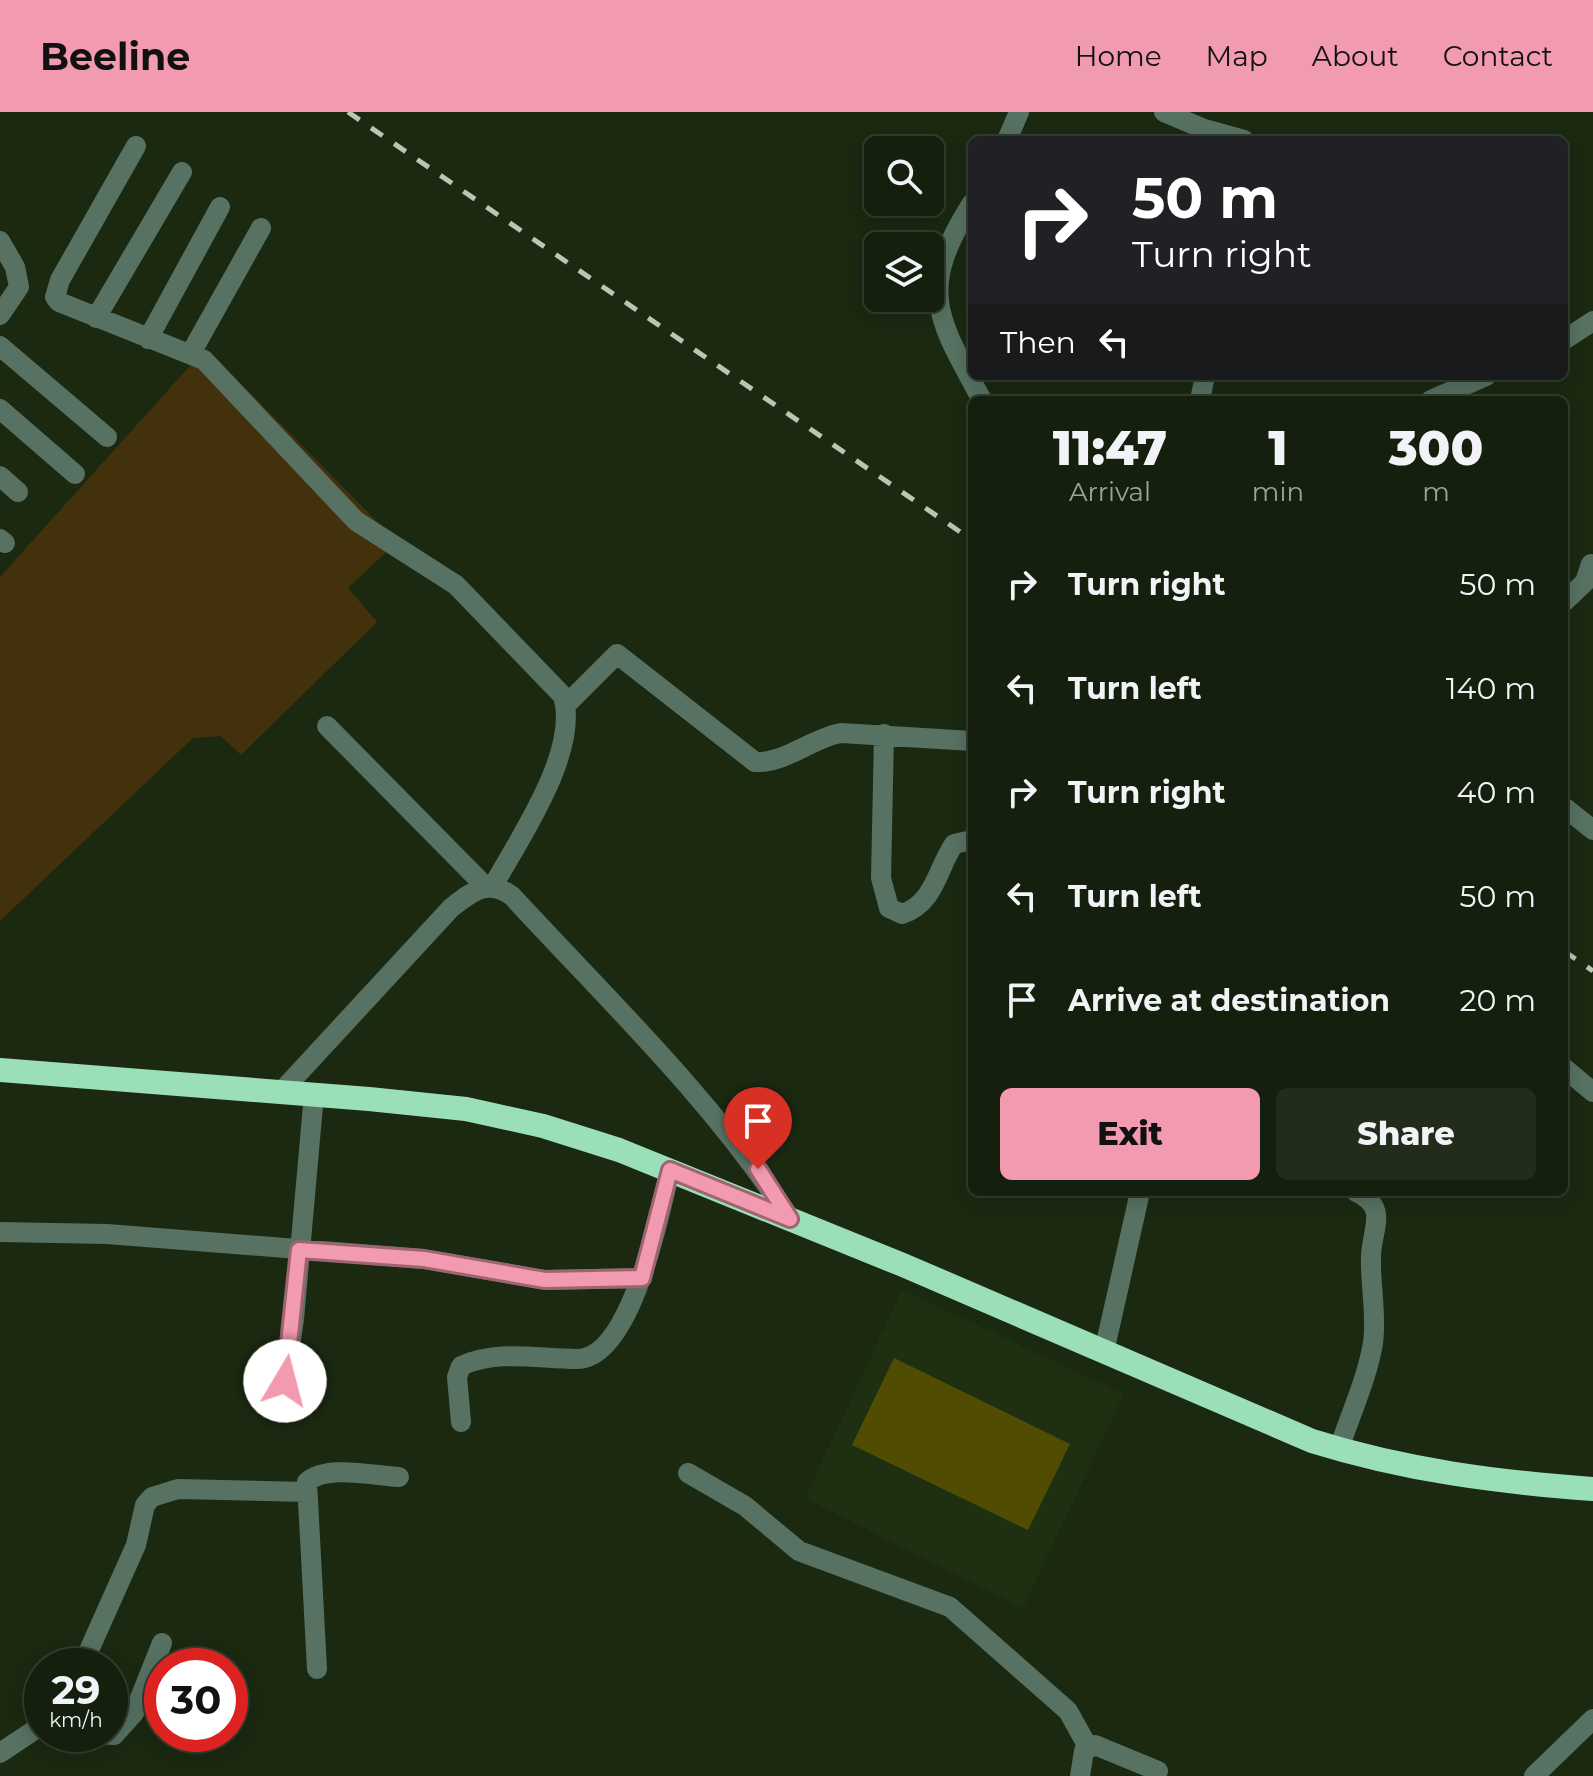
<!DOCTYPE html>
<style>
:root{--surface:#141f0d;--page:#212c1b;--text:#f1f3f6;--muted:#9da29d;--line:#333d2e;--accent:#f29ab0}
body{margin:0;font-family:Montserrat,sans-serif;background:var(--page);color:var(--text);height:100vh;display:flex;flex-direction:column;font-size:30px;white-space:nowrap}
*{box-sizing:border-box;margin:0}
p{font-size:26px;color:var(--muted)}
.icon{flex:none;width:44px;height:44px;fill:none;stroke:currentColor;stroke-width:2;stroke-linecap:round;stroke-linejoin:round}
.map{position:relative;flex:1;overflow:hidden}
.drawer{position:absolute;left:968px;top:284px;width:600px;height:800px;display:flex;flex-direction:column;background:var(--surface);border-radius:12px;box-shadow:0 4px 20px #0003,0 0 0 2px var(--line)}
.drawer>*{flex:none}
.top-card{position:absolute;left:968px;top:24px;width:600px;height:244px;border-radius:12px;box-shadow:0 4px 20px #0003,0 0 0 2px var(--line);background:#202124;color:#fff;overflow:hidden}
.buttons{position:absolute;left:864px;top:24px;display:grid;gap:16px}
.buttons a{display:grid;place-items:center;width:80px;height:80px;border-radius:12px;background:var(--surface);box-shadow:0 4px 20px #0003,0 0 0 2px var(--line);font-size:40px}
.speed{position:absolute;left:24px;top:1536px;display:flex;gap:16px;font-size:40px;font-weight:700;text-align:center}
.speed>*{display:grid;place-content:center;width:104px;height:104px;border-radius:50%;background:var(--surface);box-shadow:0 4px 20px #0003,0 0 0 2px var(--line);line-height:1}
.speed small{font-size:20px;font-weight:400}
.speed .limit{border:12px solid #d22;background:#fff;color:#111}
.pin{position:absolute;display:grid;place-items:center;width:68px;height:68px;color:#fff;margin:-82px -34px;border-radius:50% 50% 50% 0;rotate:-45deg;box-shadow:0 0 8px #0007}
.pin .icon{rotate:45deg}
.me{position:absolute;width:88px;margin:-44px;rotate:8deg;stroke-linejoin:round;filter:drop-shadow(0 0 6px #0008)}
.turn{display:flex;align-items:center;gap:28px;height:168px;padding:0 32px;font-size:36px}
.turn .icon{width:104px;height:104px;stroke-width:2.5}
.turn b{display:block;font-size:56px;line-height:68px}
.then{display:flex;align-items:center;height:76px;padding:0 32px;background:#0003;gap:16px;font-size:30px}
.eta{display:flex;justify-content:space-evenly;align-items:center;height:136px;text-align:center}
.eta b{font-size:48px;font-weight:800;line-height:56px}
.button{display:flex;gap:16px;margin-top:auto;padding:16px 32px}
.button a{flex:1;height:92px;border-radius:12px;background:var(--accent);color:#111;font-size:32px;font-weight:800;line-height:92px;text-align:center}
.button a+a{background:var(--page);color:var(--text)}
ul{padding:0;list-style:none}
li{display:flex;align-items:center;gap:24px;height:104px;padding:0 32px}
li div{flex:1}
li b{display:block;font-size:30px}
li em{font-style:normal}
header{display:flex;align-items:center;gap:48px;box-sizing:border-box;height:112px;padding:0 40px;background:var(--accent);color:#111}
header strong{font-size:38px}
nav{display:flex;gap:44px;margin-inline-start:auto;font-size:28px}
.map>svg:first-child{display:block}
.built{fill:#1e3011}
.green{fill:#43310b}
.building{fill:#504d03}
.lines{fill:none;stroke-linecap:round;stroke-linejoin:round}
.minor{stroke:#577263;stroke-width:20}
.highway{stroke:#9bdfb9;stroke-width:24}
.rail{stroke:#bac5b4;stroke-width:5;stroke-dasharray:14 14;stroke-linecap:butt}
.route-casing{stroke:#9d6472;stroke-width:20}
.route{stroke:#f29ab0;stroke-width:14}
</style>
<header>
<strong>Beeline</strong>
<nav><a>Home</a><a>Map</a><a>About</a><a>Contact</a></nav>
</header>
<div class="map">
<svg width="1593" height="1664" viewBox="0 0 1593 1664">
<rect width="100%" height="100%" fill="#1b2911"/>
<path class="built" d="M902,1178L1124,1282L1023,1496L805,1386Z"/>
<path class="green" d="M206,236L397,430L348,476L377,510L241,643L221,624L193,626L0,809V465Z"/>
<path class="building" d="M894,1246L1070,1332L1028,1418L852,1333Z"/>
<g class="lines">
<path class="minor" d="M1164,0L1204,17L1244,28
M1007,28L1019,0
M136,34L60,168L55,185L59,190L204,248L356,409L456,473L563,584C580,639 519,727 493,774
M972,91C917,178 936,204 982,288
M0,129L15,155L19,175L0,203
M96,206L182,60
M148,227L220,95
M1564,228L1593,209
M0,234L107,325
M191,241L261,116
M1200,288L1205,264
M1431,288L1486,264
M0,297L75,362
M0,364L18,380
M0,427L5,431
M1564,490L1585,470L1591,452
M566,593L617,542L755,650C784,652 812,626 841,621L972,629
M327,614L485,774
M884,622L881,766L889,796L902,802C935,791 937,757 954,732L972,728
M1564,695L1593,718
M1564,956L1593,980
M281,980L451,796C471,780 488,766 512,784C608,888 713,988 790,1107
M0,1120L107,1122L424,1147L545,1168L642,1166
M1104,1240L1140,1080
M282,1291L294,1207L314,982
M461,1310L457,1265L461,1254C498,1237 538,1247 577,1247C631,1247 660,1101 670,1058
M1339,1337C1350,1303 1367,1267 1373,1231C1377,1202 1370,1173 1371,1144C1372,1116 1389,1095 1356,1080
M688,1361L745,1394L799,1439L950,1495L1068,1599L1088,1635
M82,1554L136,1433L145,1393L152,1385L178,1377L306,1380
M317,1557L307,1370C326,1352 375,1364 399,1365
M95,1622L114,1623L134,1601L162,1531
M0,1641L42,1613
M1080,1664L1084,1639L1095,1633L1158,1659
M1534,1664L1593,1607"/>
<path class="highway" d="M0,958L369,987L466,997L543,1014L619,1038L903,1153L1312,1329C1405,1358 1496,1370 1593,1377"/>
<path class="rail" d="M348,0L972,428
M1564,839L1593,859"/>
</g>
<g class="lines">
<defs>
<path id="route" d="M285,1269L299,1138L424,1147L545,1168L642,1166L670,1058L790,1107L758,1057"/>
</defs>
<use href="#route" class="route-casing"/>
<use href="#route" class="route"/>
</g>
</svg>
<div class="buttons">
<a><svg class="icon" aria-label="search" viewBox="0 0 24 24"><circle cx="10" cy="10" r="6"/><path d="M15 15l6 6"/></svg></a>
<a><svg class="icon" aria-label="layers" viewBox="0 0 24 24"><path d="M12 4l9 5-9 5-9-5zM3 14l9 5 9-5"/></svg></a>
</div>
<div class="speed"><div>29<small>km/h</small></div><div class="limit">30</div></div>
<div class="pin" style="left:758px;top:1057px;background:#d93025"><svg class="icon" aria-label="arrive" viewBox="0 0 24 24"><path d="M6 21V4h12l-3 4 3 4H6"/></svg></div>
<svg class="me" style="left:285px;top:1269px" viewBox="-20 -20 40 40"><circle r="19" fill="#fff"/><path d="M0-13L10 11 0 6-10 11z" fill="#f29ab0"/></svg>
<div class="top-card">
<div class="turn"><svg class="icon" aria-label="right" viewBox="0 0 24 24"><path d="M7 20v-9h11M14 6l5 5-5 5"/></svg><div><b>50 m</b>Turn right</div></div>
<div class="then">Then<svg class="icon" aria-label="left" viewBox="0 0 24 24"><path d="M17 20v-9H6M10 6l-5 5 5 5"/></svg></div>
</div>
<section class="drawer">
<div class="eta">
<div><b>11:47</b><p>Arrival</p></div>
<div><b>1</b><p>min</p></div>
<div><b>300</b><p>m</p></div>
</div>
<ul>
<li><svg class="icon" aria-label="right" viewBox="0 0 24 24"><path d="M7 20v-9h11M14 6l5 5-5 5"/></svg><div><b>Turn right</b></div><em>50 m</em></li>
<li><svg class="icon" aria-label="left" viewBox="0 0 24 24"><path d="M17 20v-9H6M10 6l-5 5 5 5"/></svg><div><b>Turn left</b></div><em>140 m</em></li>
<li><svg class="icon" aria-label="right" viewBox="0 0 24 24"><path d="M7 20v-9h11M14 6l5 5-5 5"/></svg><div><b>Turn right</b></div><em>40 m</em></li>
<li><svg class="icon" aria-label="left" viewBox="0 0 24 24"><path d="M17 20v-9H6M10 6l-5 5 5 5"/></svg><div><b>Turn left</b></div><em>50 m</em></li>
<li><svg class="icon" aria-label="arrive" viewBox="0 0 24 24"><path d="M6 21V4h12l-3 4 3 4H6"/></svg><div><b>Arrive at destination</b></div><em>20 m</em></li>
</ul>
<div class="button"><a>Exit</a><a>Share</a></div>
</section>
</div>
